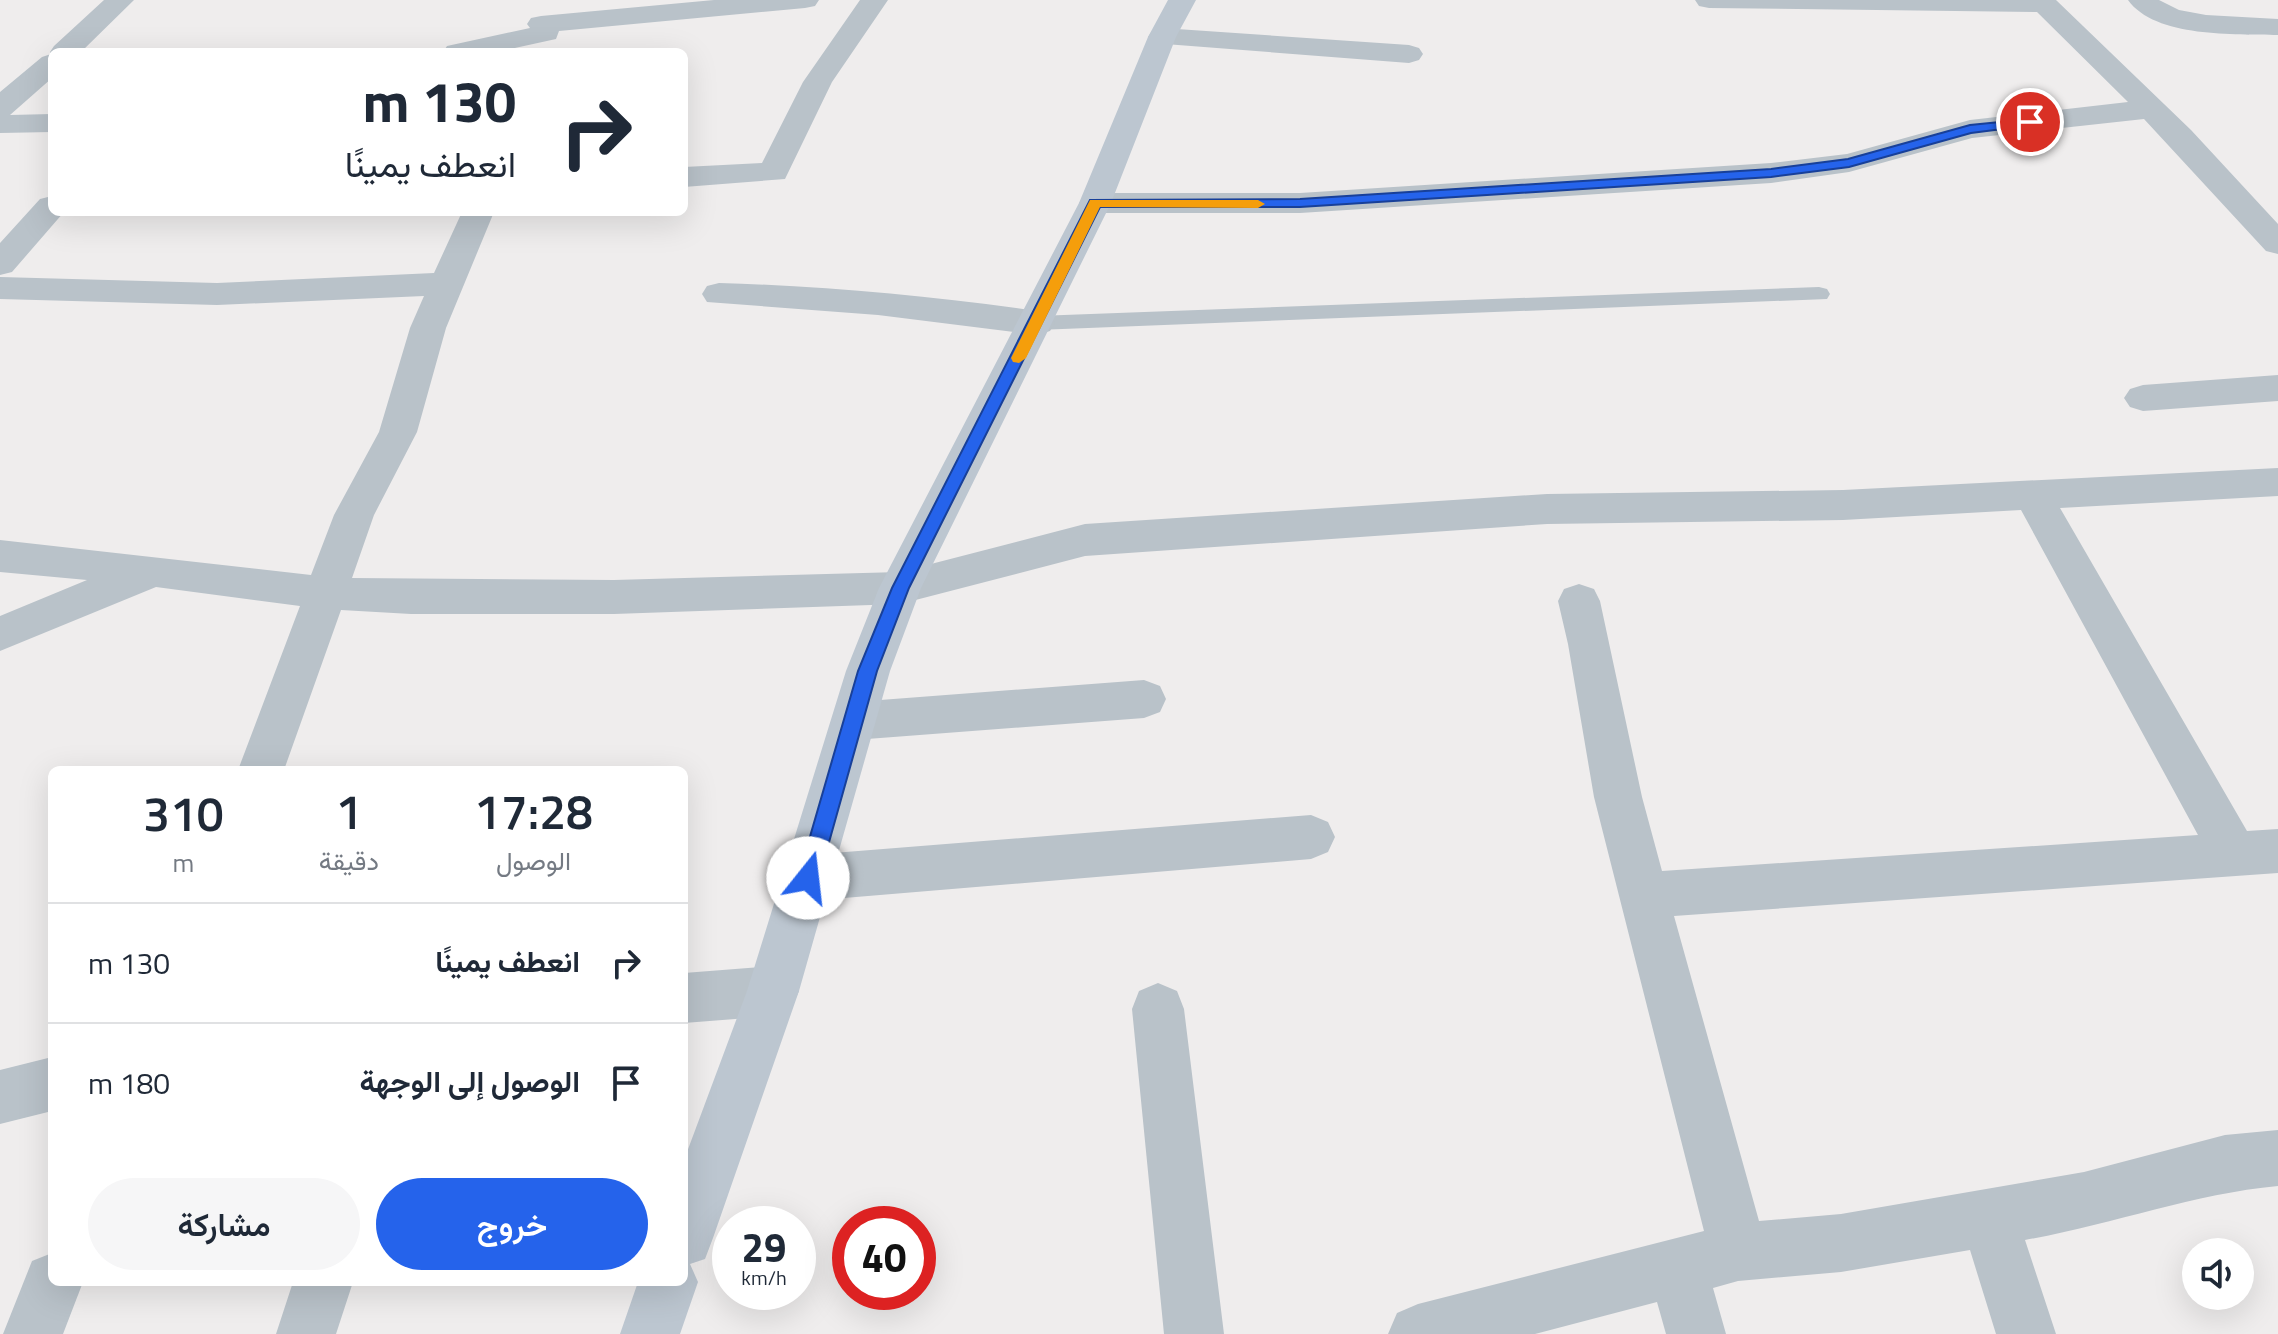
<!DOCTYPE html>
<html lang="ar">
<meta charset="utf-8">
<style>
:root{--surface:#fff;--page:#f6f6f7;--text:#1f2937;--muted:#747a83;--line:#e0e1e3;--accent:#2563eb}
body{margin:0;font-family:"Titillium Web",Vazirmatn,sans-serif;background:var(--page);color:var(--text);direction:rtl;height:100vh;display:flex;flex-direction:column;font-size:30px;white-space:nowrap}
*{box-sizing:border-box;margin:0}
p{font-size:26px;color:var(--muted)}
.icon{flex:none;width:44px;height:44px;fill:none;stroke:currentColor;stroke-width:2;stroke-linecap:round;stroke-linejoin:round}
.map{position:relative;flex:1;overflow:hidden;direction:ltr}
.drawer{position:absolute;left:48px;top:766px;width:640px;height:520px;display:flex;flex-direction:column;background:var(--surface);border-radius:12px;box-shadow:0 8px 32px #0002;direction:rtl}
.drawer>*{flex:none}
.guide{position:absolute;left:48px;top:48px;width:640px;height:168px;border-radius:12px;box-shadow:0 8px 32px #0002;direction:rtl;background:#fff;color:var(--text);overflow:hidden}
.fabs{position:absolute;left:2182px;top:1238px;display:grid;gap:16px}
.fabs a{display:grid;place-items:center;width:72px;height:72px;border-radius:50%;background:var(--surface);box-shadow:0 8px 32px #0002;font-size:40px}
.speed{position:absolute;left:712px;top:1206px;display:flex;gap:16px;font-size:40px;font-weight:700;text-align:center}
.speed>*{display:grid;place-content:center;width:104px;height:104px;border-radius:50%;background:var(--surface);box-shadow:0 8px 32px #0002;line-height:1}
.speed small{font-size:20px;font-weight:400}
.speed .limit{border:12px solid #d22;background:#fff;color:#111}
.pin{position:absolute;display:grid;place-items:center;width:68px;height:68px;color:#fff;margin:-34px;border:4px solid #fff;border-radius:50%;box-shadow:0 2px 8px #0007}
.me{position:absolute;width:88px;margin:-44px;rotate:16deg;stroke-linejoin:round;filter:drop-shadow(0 0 6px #0008)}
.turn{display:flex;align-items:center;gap:28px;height:168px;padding:0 40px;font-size:36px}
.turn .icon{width:104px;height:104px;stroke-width:2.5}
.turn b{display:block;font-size:56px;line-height:68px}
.eta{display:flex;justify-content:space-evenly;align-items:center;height:136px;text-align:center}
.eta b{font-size:48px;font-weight:600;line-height:56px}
.cta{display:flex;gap:16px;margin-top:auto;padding:16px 40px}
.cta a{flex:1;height:92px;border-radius:48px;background:var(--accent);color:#fff;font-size:32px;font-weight:600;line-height:92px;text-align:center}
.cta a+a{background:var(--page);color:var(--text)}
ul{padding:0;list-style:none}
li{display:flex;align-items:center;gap:24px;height:120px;padding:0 40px;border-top:2px solid var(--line)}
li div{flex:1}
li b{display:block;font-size:30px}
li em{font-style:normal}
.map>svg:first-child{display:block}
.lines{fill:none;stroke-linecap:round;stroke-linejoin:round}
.lane{fill:#b9c2c9;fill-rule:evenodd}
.street{fill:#b9c2c9;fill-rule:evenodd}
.secondary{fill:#bcc6d0;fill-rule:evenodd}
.route{fill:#2563eb;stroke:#184099;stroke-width:2}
.slow{fill:#f59e0b}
</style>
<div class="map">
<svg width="2278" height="1334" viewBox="0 0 2278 1334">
<rect width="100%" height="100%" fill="#efeded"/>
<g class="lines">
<path class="lane" d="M1819,287L1827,289L1830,294L1827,299L1037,330L1029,328L1026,323L1029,318L1037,316Z"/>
<path class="street" d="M104,0H134L81,52H52V78L10,115L52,114V132L0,133V92L42,57L51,54L50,52L54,46Z
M714,0H819L815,6L805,8L559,31L556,39L497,52H443L447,46L530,28L527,24L531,18L541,16Z
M860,0H888L832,82L785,179L684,187V167L762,163L803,82Z
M1695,0H2056L2191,130L2278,224V254L2266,251L2144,119L1972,138L1849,172L1771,183L1300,213H1095L1084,210L1079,203L1084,196L1095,193H1300L1771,163L1847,154L1970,120L2128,102L2037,12L1709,8L1699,6Z
M2128,0H2159L2179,10L2206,15L2278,19V35C2236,34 2155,38 2128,0Z
M1162,28L1409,45L1419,48L1423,54L1419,60L1409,63L1152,43L1148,37L1152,31Z
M52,196V212H64L12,272L0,275V243L40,199Z
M462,212H494L446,328L417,432L374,515L352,578L614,580L900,572L1085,524L1547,494L1843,490L2278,468V496L2060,508L2247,831L2278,829V873L1674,916L1759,1221L1841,1214L2084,1172L2225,1135L2278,1130V1186C2192,1194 2111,1225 2025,1240L2056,1334H1996L1970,1250L1841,1272L1738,1281L1713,1288L1726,1334H1666L1657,1302L1535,1334H1388L1397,1313L1418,1304L1704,1231L1594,797L1568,644L1558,601L1564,589L1579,584L1594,589L1600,601L1642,797L1662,871L2198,835L2021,510L1843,520L1547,524L1085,556L900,604L614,614H411L341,610L284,770H238L300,606L156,587L0,651V616L87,580L0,572V540L311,575L334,515L379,432L410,328L424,296L217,305L0,299V277L217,283L434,273Z
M719,283C826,286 931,296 1037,311L1050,315L1055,323L1050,331L1037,335L878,315L707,302L702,294L707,286Z
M2278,375V401L2143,411L2130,407L2124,398L2130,389L2143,385Z
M1144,680L1160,686L1166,699L1160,712L1144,718L854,740L838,735L831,721L838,707L854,702Z
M1311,815L1328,822L1335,837L1328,852L1311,859L808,901L791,894L783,878L791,862L808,855Z
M773,966L791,973L799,991L791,1009L773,1016L684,1023V973Z
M1158,983L1177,991L1184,1009L1224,1334H1164L1132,1009L1139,991Z
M52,1057V1111L0,1124V1070Z
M52,1253V1282H83L63,1334H3L32,1261Z
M293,1282H353L336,1334H276Z"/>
<path class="secondary" d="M1168,0H1196L1176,37L1111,203L921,588L890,671L799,991L713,1238L705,1259L690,1264L698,1282L680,1334H620L638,1282H684V1160L747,991L846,671L879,588L1079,203L1148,37Z"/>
</g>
<path class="route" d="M2030,119L2036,122L2034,125L1971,133L1849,167L1771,177L1300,207H1100L909,588L877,671L819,878L816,885L808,887L801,885L798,878L858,671L892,588L1090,200L1300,199L1771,169L1848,159L1970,125Z"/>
<path class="slow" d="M1090,200H1258L1265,204L1258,208L1100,207L1026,358L1019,363L1013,362L1011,358Z"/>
</svg>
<div class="fabs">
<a><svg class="icon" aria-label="sound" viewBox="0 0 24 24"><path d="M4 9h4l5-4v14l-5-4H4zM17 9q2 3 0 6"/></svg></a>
</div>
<div class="speed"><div>29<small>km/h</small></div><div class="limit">40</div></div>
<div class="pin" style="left:2030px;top:122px;background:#d93025"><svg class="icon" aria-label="arrive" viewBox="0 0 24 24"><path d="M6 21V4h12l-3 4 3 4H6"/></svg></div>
<svg class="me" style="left:808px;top:878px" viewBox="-20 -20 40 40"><circle r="19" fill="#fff"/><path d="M0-13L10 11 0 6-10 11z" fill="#2563eb"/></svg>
<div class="guide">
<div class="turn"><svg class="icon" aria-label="right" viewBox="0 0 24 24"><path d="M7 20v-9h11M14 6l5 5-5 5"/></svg><div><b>130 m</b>انعطف يمينًا</div></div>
</div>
<section class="drawer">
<div class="eta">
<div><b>17:28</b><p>الوصول</p></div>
<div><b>1</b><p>دقيقة</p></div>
<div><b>310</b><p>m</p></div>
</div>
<ul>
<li><svg class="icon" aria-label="right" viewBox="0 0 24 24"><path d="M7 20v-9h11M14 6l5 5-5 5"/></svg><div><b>انعطف يمينًا</b></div><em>130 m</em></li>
<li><svg class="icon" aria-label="arrive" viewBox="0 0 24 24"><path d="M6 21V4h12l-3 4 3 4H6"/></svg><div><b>الوصول إلى الوجهة</b></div><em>180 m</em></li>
</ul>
<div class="cta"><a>خروج</a><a>مشاركة</a></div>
</section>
</div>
